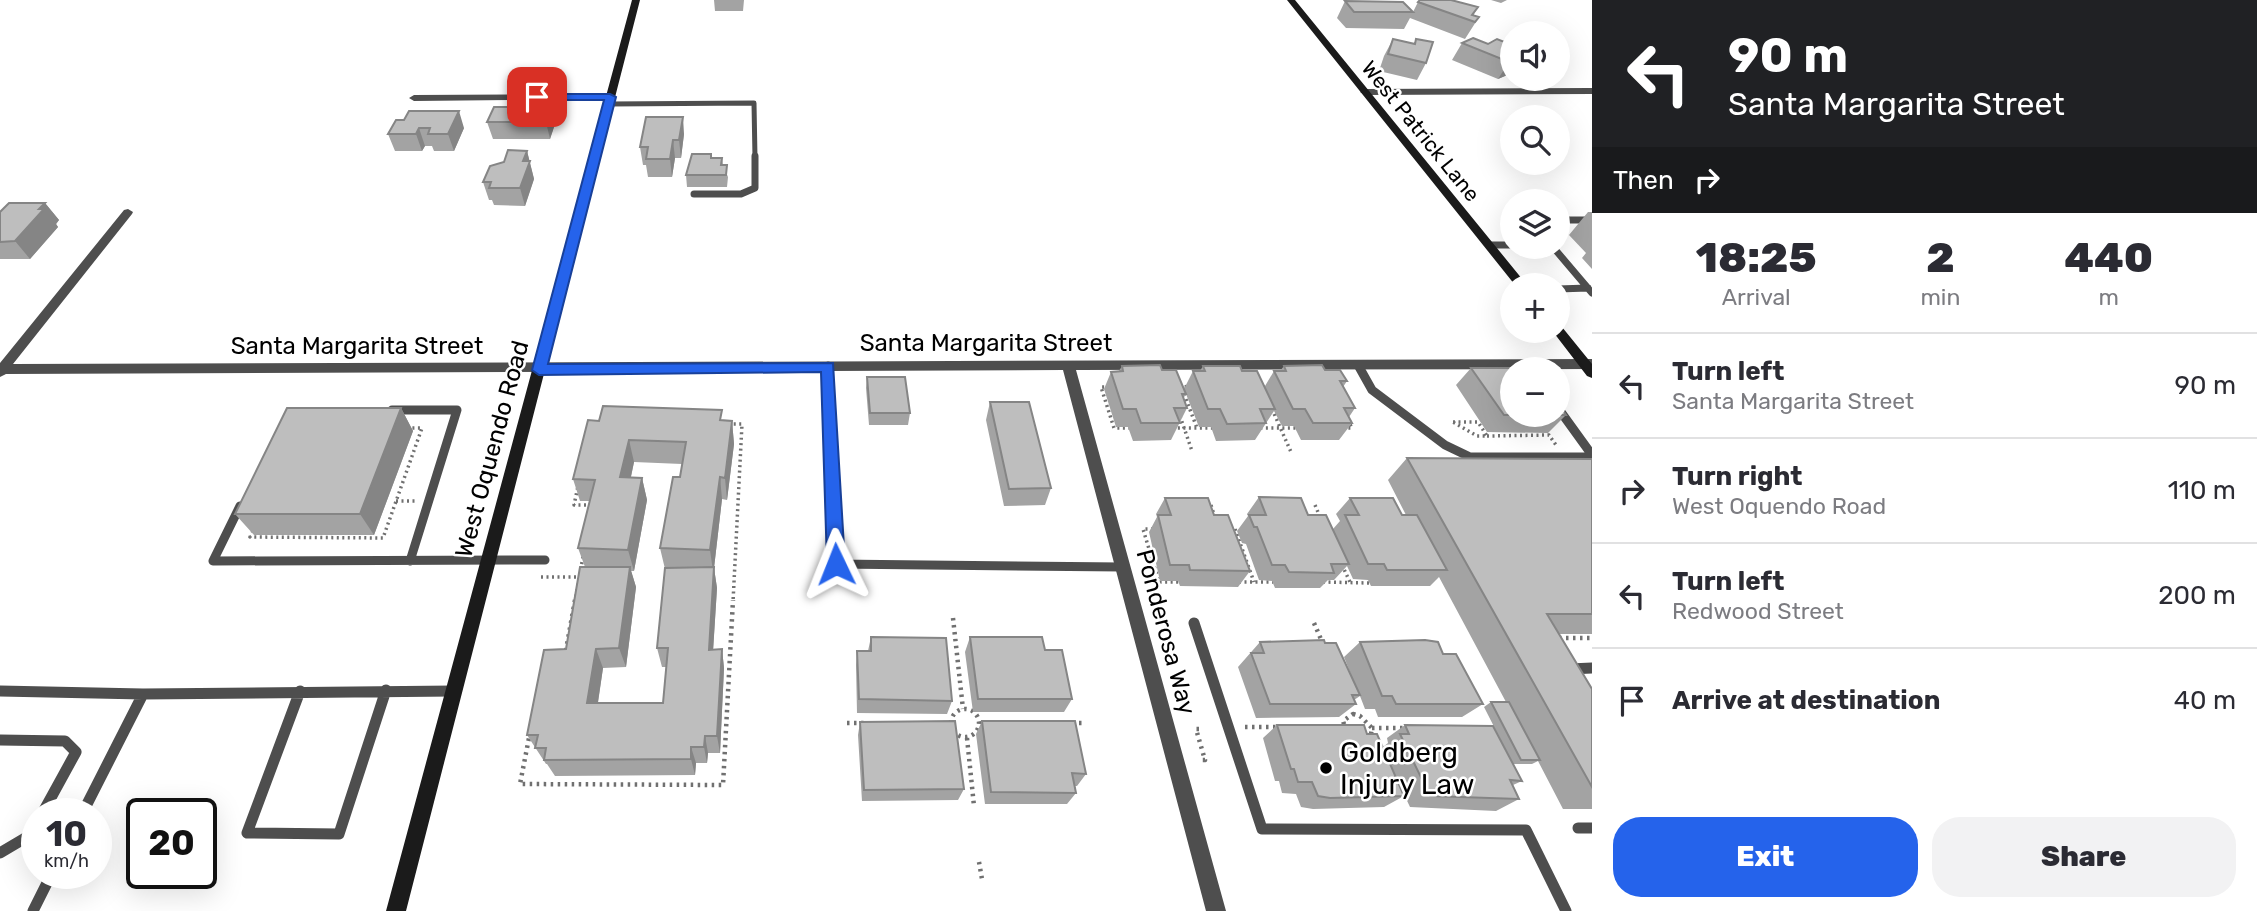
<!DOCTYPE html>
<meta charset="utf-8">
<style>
:root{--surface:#fff;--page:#f2f2f3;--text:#2b2b33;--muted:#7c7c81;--line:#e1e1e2;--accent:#2563eb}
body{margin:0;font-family:Rubik,sans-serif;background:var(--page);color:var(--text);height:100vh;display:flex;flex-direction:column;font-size:26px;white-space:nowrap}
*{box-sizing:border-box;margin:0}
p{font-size:23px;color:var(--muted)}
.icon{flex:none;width:38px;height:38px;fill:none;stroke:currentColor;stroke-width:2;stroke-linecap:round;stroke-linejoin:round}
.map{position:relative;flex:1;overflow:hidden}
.side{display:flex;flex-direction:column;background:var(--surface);width:665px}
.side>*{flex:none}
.top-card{background:#202124;color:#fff;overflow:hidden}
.controls{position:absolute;left:1500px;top:21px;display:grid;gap:14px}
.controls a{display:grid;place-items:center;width:70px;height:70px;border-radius:50%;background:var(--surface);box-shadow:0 7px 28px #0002;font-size:35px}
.speed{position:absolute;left:21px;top:798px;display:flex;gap:14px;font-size:35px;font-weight:700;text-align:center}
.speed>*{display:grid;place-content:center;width:91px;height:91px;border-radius:50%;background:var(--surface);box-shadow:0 7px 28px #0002;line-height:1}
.speed small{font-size:18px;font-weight:400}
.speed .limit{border:4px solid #111;border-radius:10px;background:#fff;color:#111}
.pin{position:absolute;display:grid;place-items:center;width:60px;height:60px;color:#fff;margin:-30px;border-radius:14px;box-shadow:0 4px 10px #0006}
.me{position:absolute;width:77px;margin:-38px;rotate:358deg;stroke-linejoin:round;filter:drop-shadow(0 0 5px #0008)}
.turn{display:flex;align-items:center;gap:24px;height:147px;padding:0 21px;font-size:32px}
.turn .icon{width:91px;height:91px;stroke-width:2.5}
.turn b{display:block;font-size:49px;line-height:60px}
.then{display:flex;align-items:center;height:66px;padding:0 21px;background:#0003;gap:14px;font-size:26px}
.eta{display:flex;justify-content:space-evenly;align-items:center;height:119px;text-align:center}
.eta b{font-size:42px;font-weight:800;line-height:49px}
.primary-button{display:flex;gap:14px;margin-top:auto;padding:14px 21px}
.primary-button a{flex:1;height:80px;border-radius:28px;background:var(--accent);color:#fff;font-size:28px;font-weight:800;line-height:80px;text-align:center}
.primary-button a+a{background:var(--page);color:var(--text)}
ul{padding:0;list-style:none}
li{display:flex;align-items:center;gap:21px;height:105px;padding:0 21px;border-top:2px solid var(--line)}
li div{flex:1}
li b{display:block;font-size:26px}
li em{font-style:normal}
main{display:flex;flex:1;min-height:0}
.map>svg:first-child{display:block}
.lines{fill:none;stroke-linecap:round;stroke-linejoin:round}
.path-far1{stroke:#707070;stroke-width:3.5;stroke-dasharray:2 3.5;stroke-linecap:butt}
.path{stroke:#707070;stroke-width:4.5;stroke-dasharray:2.5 4.5;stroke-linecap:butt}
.lane-far3{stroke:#4e4e4e;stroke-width:5}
.lane-far2{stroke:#4e4e4e;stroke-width:7}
.lane-far1{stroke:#4e4e4e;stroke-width:9}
.lane{stroke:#4e4e4e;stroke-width:11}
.street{fill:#4e4e4e;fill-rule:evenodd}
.secondary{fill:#1b1b1b;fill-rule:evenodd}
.wall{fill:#a3a3a3;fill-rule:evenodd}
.shaded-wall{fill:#858585}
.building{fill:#bebebe;stroke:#858585;stroke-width:2}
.route{fill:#2563eb;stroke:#184099;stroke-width:2}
.poi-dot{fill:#000;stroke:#fff;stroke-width:2.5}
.labels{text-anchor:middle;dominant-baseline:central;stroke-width:5;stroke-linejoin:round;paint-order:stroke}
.far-street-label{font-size:21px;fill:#000;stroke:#fff}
.street-label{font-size:24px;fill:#000;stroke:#fff}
.near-poi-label{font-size:28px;fill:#000;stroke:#fff;text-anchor:start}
</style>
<main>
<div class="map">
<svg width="1592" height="911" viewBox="0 0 1592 911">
<rect width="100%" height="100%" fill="#fff"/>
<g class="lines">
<path class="path-far1" d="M1329,386L1352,428H1114L1101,387Z
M1184,394L1197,428
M1272,409L1291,452
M1180,416L1192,451
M1453,422H1478L1487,436H1477Z
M1487,436L1549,435L1556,445
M396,501H415
M1211,505L1215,518
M1315,505L1320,517
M1153,529H1143L1159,582H1179
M1235,529L1254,582
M253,531L250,537L383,538L422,428H409
M1342,565L1350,582
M541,577H579
M1239,582H1273
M1323,582L1369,583
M575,602L592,505H574L591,425L742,424L733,602"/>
<path class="path" d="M575,600L564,661H544L520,784L723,785L733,600
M953,618L963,709
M1314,623L1323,644
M1559,638H1592
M951 723a14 14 0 1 1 28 0a14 14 0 1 1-28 0Z
M1353,714L1360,716L1372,728L1370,740L1356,739L1346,730L1343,721Z
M847,723H864
M1072,723H1086
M1245,727H1278
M1372,728H1405
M1199,729H1196L1205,760H1199
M967,738L974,806
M979,862L982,879"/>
<path class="lane-far3" d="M609,104L754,103L755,158"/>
<path class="lane-far2" d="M694,194H741L755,188V156
M1558,220H1592
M1489,245H1512
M1553,247L1592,293
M1558,289L1588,288"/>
<path class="lane-far1" d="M1358,365L1372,390L1445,445L1470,457H1592
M828,366L836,564L1122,567
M1558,408L1592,455
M392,410H457L410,561
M240,506L213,561L545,560"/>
<path class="lane" d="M1194,623L1262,829L1526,830L1566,911
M1570,669L1592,668
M0,691L143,694L454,691
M300,691L247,833L339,834L386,690
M0,740L65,741L76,752L42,814
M82,814L143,694
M1578,828H1592
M0,853L32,834L37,824
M33,911L52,873"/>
<path class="street" d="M1592,88V94L1365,95L1360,92L1365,89Z
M610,94L613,95V99L414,101L409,98L414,95Z
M128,209L133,212L132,214L13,364L1592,359V369L1076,370L1226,911H1206L1063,370L6,374L0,377V363L124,210Z"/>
<path class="secondary" d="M632,0H640L406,911H386Z
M1287,0H1295L1527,285H1515Z
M1558,326L1562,327L1592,364V378L1587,376L1554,333L1552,331H1558Z"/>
</g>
<path class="wall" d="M714,0H744L743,11H715Z
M1491,0H1507L1501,3Z
M1345,1L1413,12L1418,2L1478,7L1473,16L1479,17L1465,39L1410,18L1404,29L1346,28L1337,18Z
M1393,39L1414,44L1416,39L1426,63L1417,80L1379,71L1384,56Z
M1462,43L1512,45V73L1498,79L1452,60Z
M494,107L555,124L550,139H493L487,122Z
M396,120L464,128L454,151H434L432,146H425L422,151H395L388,134Z
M684,134L681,158H675L672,177H648L646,165H643L640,147Z
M527,151L534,179L525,206L494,205L492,200H489L483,182L504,162Z
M722,158L723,165L728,177L727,187H687L686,175Z
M45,203L59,220L56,224L58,227L30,259H0V212Z
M1588,212H1592V269L1582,258L1586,253L1569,235Z
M1122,366L1162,370L1186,394L1183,399L1187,408L1171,440L1133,441L1128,427H1116L1104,389L1111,372L1119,371Z
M1203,366L1242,371L1265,386L1274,371H1280L1284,366L1325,370L1347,381L1343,387L1355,408L1349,417L1352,423L1339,440H1301L1294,426H1282L1274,411L1255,440L1216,441L1211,427H1199L1184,389L1193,371H1200Z
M1471,368L1566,415L1548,433L1487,432L1456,385Z
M867,377L910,413L908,425H869L866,388Z
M990,402L1051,488L1045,505L1004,506L986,420Z
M401,408L413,431L374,535H254L235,514Z
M599,421H732L734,444L727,500L722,499L714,568L717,588L713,650L722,649L724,668L720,753H708L707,763H696L695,775L555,776L547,764H546L527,735L566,649L585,567L578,548L590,501H580L573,479ZM634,462L682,464L680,477L660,548L665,569L657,648L662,667H666L663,703H598L603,668L626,667L636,587L631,571H634L647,500L642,478L631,477Z
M1407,458L1592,459V634H1559L1592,689V809H1563L1538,761L1532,764H1513L1484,707L1491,702H1506L1439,577L1430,586H1371L1368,580L1353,579L1347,566L1334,580H1328L1320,588H1275L1272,581L1259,580L1246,544L1242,543L1237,531L1248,516L1247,514L1259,497L1308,515L1333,529L1340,521L1336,514L1350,498L1402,515H1406L1388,480Z
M1165,498L1214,515L1250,571L1238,587L1180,586L1178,581H1160L1149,532L1157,517L1156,514Z
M871,637L952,701L947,714L857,713L856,665L857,651H868Z
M970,637L1045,650L1072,699L1064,712H973L965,652Z
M1260,642L1325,643L1354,682L1344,657L1360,642L1443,654L1483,704L1462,717H1378L1375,709H1365L1360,696L1354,700L1356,704L1339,717L1256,718L1238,667Z
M982,721L1086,774L1077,786H1075L1076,793L1067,804H985L976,734Z
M860,722L964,789L958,800L862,801L858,735Z
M1277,725L1367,734L1383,747L1388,743L1387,738L1405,725L1522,781L1513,785L1519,799L1496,811L1410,807L1393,771L1404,796L1384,807L1313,809L1301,807L1296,794L1282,793L1279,781H1275L1263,738Z"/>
<path class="shaded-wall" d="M1512,61V73L1498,79L1509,62Z
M551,107L555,124L550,139L546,122Z
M459,111L464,128L454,151L448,134Z
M683,117L684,134L681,158L679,140Z
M419,128L425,146L422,151L416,134Z
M673,140L675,158L672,177L670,159Z
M527,151L534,179L525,206L520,188L523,161Z
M45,203L59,220L56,224L58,227L30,259L15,241Z
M401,408L413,431L374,535L360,514Z
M732,421L734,444L727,500L725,478Z
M629,440L634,462L626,499L620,477Z
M720,477L722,499L714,568L717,588L712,668L709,650L713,571L710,550Z
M642,478L647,500L634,571L628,550Z
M630,567L636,587L626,667L619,648Z
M596,649L603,668L595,721L587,703Z
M722,649L724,668L720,753L717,736Z
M705,736L708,753L707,763L704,747Z
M691,747L696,763L695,775L691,759Z"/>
<path class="building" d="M1420,0H1451L1478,7L1472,15L1479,17L1475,22L1418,2Z
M1345,1L1403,2L1413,12H1354Z
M1473,38L1488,44L1497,39L1512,45V61L1509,62L1462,43Z
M1393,39L1415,44L1416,39L1433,42L1426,63L1388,54Z
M494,107H551L546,122H487Z
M409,111H459L448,134H428L430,128H419L416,134H388L396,120H404Z
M646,117H683L679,140H673L670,159H646L648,147H640Z
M508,150L527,151L523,161H530L520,188H489L491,182H483L490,166L504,162Z
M692,154H711V158H722L721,165H727L726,175H686Z
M9,203H45L39,209H44L15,241L0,242V212Z
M1160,365L1162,370H1176L1186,394H1182L1187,408H1174L1180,423H1141L1136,409H1123L1111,372L1123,371L1122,366Z
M1322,365L1325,370H1340L1347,381H1340L1355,408H1344L1352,423H1313L1305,409H1293L1274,371H1286L1284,366Z
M1203,366H1240L1242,371H1257L1275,409H1260L1266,423L1227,424L1220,409H1208L1193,371H1205Z
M1471,368H1532L1533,369H1512V415H1558V403L1566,415H1504Z
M867,377H905L910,413H870Z
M990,402H1029L1051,488L1009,489Z
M603,406L722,410L720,420L732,421L725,478L720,477L710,550L660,548L673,477H680L686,442L629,440L620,477L642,478L628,550L578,548L595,480L573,479L588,420L599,421Z
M287,408H401L360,514H235Z
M1407,458L1592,459V614H1547L1592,689V787Z
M1259,497L1301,498L1308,515H1326L1349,564H1331L1334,573L1289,572L1285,565H1272L1257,527H1254L1249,515H1266Z
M1165,498H1208L1214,515H1228L1250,571L1190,570L1189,565H1170L1158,515H1171Z
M1350,498H1393L1402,515H1417L1447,570H1387L1384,564H1368L1345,515H1359Z
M580,567H630L619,648L596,649L587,703H663L668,648H657L665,568L714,567L709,650L722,649L717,736H705L704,747H691V759L544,760L546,748H535L538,735H527L544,650L566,649Z
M871,637L946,638L952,701L859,699L857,651H871Z
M970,637H1042L1045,650H1062L1072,699H978Z
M1324,640L1325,643H1336L1360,695H1352L1356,704H1270L1251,653H1264L1260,642Z
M1425,640L1438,642L1443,654H1456L1483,704H1396L1392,696H1382L1360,642Z
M1491,702H1509L1540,760H1521Z
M955,721L964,789L864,790L860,722Z
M982,721H1075L1086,774L1072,773L1076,793L991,792Z
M1277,725H1364L1367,734H1377L1404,796L1330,798L1318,796L1312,782H1298L1294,769H1291Z
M1405,725L1493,726L1522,781L1510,780L1519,799L1430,796L1400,734H1409Z"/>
<path class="route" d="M610,94L616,97L548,364L833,363L845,564L842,570L836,572L827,564L821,372L539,375L532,370L604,100H537L531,97L537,94Z"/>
<circle class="poi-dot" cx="1326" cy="768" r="7"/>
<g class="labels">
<g class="far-street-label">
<text transform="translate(1421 131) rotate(51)">West Patrick Lane</text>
</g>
<g class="street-label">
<text x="986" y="343">Santa Margarita Street</text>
<text x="357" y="346">Santa Margarita Street</text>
<text transform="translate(492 449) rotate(-75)">West Oquendo Road</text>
<text transform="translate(1166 632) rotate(75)">Ponderosa Way</text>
</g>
<g class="near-poi-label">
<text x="1340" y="752">Goldberg<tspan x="1340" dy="32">Injury Law</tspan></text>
</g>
</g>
</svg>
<div class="controls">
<a><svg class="icon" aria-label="sound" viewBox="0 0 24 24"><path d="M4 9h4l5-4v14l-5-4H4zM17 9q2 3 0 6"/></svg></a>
<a><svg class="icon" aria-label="search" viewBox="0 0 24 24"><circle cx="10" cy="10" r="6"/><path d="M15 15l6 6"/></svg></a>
<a><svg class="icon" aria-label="layers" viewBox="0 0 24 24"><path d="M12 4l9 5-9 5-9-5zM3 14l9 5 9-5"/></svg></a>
<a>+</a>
<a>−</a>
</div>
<div class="speed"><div>10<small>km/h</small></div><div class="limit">20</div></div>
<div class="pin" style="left:537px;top:97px;background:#d93025"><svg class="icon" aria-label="arrive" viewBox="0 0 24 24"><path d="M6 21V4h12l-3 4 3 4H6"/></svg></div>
<svg class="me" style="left:836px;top:564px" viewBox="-20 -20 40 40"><path d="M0-17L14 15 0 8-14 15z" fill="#2563eb" stroke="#fff" stroke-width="4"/></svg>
</div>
<section class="side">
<div class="top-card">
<div class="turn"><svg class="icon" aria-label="left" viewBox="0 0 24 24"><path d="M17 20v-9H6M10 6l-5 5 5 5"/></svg><div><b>90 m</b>Santa Margarita Street</div></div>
<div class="then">Then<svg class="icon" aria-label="right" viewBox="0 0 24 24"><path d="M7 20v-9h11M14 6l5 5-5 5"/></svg></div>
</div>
<div class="eta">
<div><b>18:25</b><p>Arrival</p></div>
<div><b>2</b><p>min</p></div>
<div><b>440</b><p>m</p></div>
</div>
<ul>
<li><svg class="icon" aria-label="left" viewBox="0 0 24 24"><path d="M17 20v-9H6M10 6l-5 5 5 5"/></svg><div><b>Turn left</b><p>Santa Margarita Street</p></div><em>90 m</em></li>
<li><svg class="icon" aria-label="right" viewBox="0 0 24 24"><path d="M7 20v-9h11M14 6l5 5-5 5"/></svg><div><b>Turn right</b><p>West Oquendo Road</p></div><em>110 m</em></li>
<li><svg class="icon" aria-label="left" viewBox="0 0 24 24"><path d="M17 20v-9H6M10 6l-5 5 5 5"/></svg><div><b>Turn left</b><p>Redwood Street</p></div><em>200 m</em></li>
<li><svg class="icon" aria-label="arrive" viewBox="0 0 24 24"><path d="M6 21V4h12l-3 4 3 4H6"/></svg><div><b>Arrive at destination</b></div><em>40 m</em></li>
</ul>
<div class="primary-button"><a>Exit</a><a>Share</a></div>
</section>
</main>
